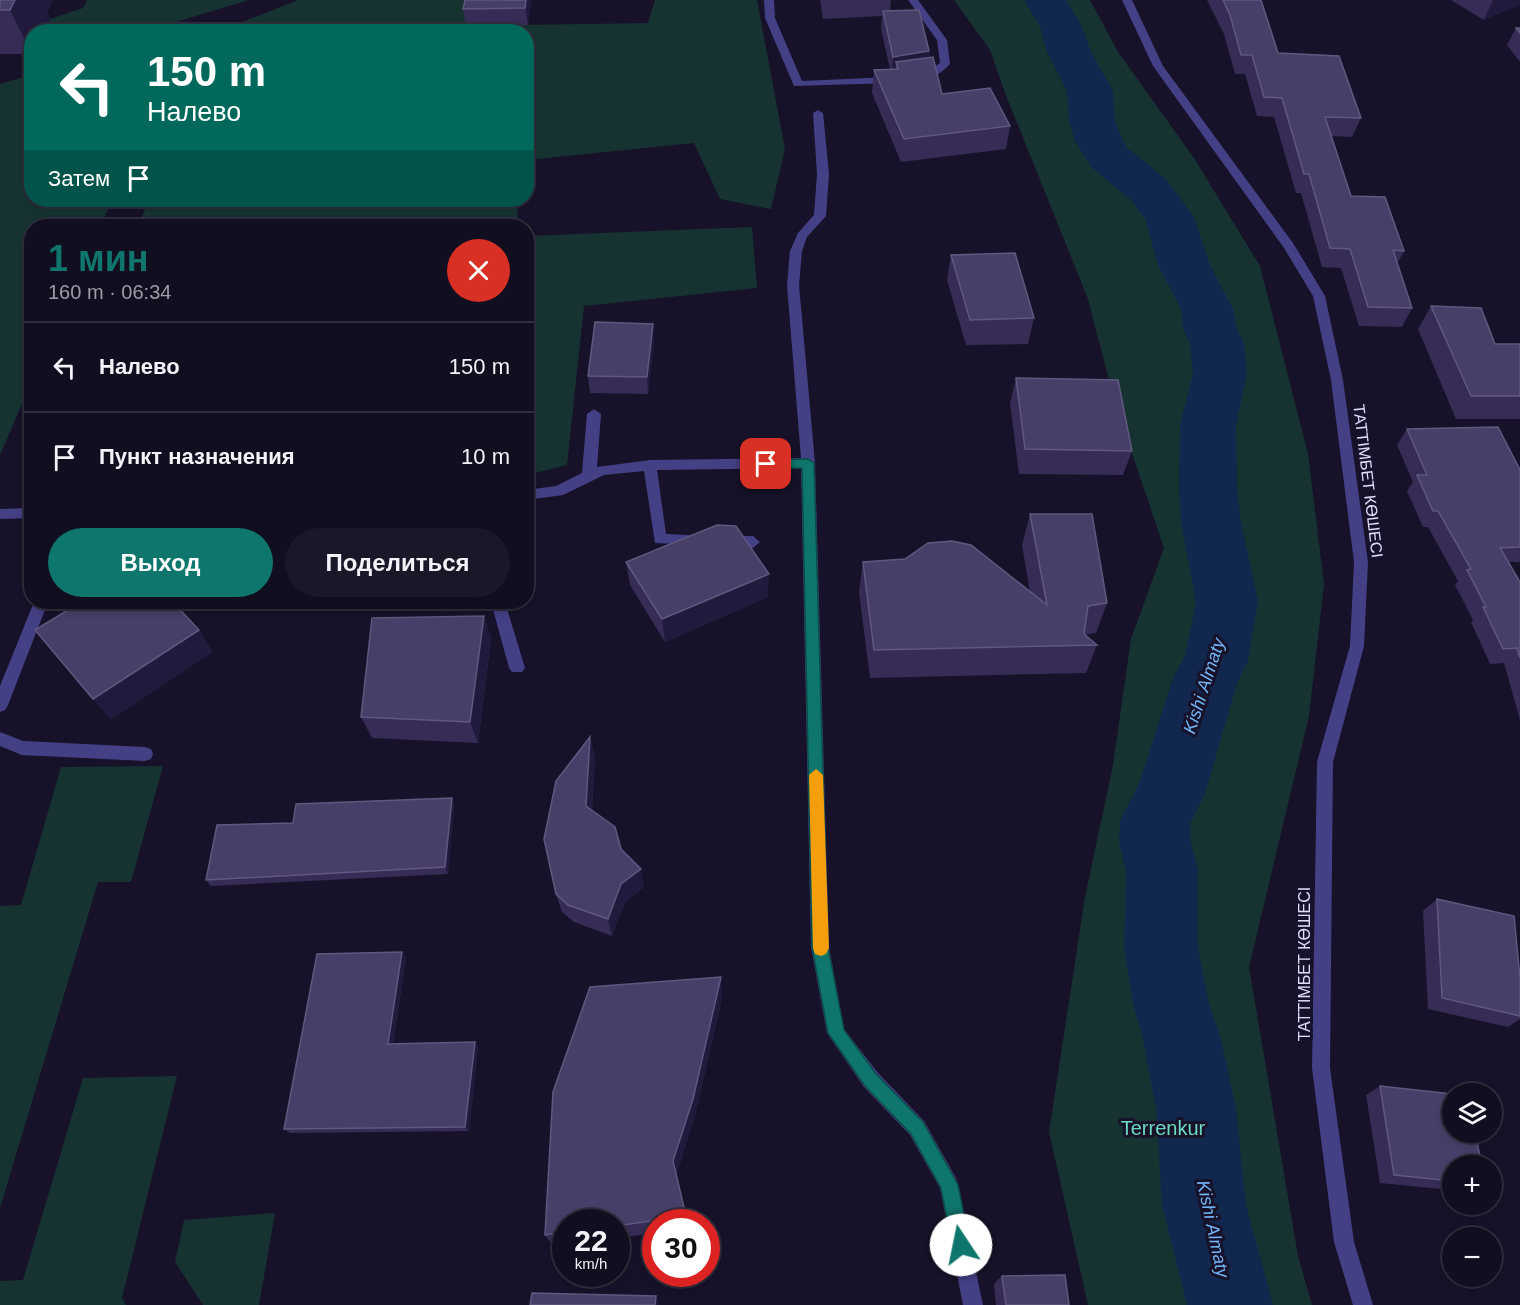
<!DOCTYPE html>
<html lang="ru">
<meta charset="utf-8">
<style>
:root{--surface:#110e1f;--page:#1a1728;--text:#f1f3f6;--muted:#9c9ca4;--line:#302e3d;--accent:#0f766e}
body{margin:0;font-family:Helvetica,sans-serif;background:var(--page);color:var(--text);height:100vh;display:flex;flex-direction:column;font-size:22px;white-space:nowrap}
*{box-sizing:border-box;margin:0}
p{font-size:20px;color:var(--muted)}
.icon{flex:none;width:33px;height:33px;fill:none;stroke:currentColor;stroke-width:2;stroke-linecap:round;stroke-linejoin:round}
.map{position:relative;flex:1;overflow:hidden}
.sheet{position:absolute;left:24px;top:219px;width:510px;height:390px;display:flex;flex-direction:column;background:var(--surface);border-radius:24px;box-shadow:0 3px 9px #0003,0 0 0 2px var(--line)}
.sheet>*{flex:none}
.top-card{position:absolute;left:24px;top:24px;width:510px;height:183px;border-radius:24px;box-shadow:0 3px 9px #0003,0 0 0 2px var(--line);background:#00695c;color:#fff;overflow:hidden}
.buttons{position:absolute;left:1442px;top:1083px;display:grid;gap:12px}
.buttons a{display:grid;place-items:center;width:60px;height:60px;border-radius:50%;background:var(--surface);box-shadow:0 3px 9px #0003,0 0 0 2px var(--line);font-size:30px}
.speed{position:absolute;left:552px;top:1209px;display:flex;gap:12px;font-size:30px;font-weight:700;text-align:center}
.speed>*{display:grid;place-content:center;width:78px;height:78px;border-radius:50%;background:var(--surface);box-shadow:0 3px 9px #0003,0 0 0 2px var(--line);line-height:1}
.speed small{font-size:15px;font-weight:400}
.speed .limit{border:9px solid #d22;background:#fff;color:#111}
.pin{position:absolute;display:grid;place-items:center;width:51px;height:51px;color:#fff;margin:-26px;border-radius:12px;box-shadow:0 3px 9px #0006}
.me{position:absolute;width:66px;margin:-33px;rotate:349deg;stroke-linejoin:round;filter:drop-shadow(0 0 4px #0008)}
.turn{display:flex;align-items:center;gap:21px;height:126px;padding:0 24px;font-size:27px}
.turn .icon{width:78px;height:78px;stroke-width:2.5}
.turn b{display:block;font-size:42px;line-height:51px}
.then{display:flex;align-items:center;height:57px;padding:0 24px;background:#0003;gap:12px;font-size:22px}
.round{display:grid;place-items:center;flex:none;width:63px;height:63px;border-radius:32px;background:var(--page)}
.headline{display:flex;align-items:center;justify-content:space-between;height:102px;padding:0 24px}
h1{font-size:36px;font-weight:800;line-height:45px;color:var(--accent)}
.button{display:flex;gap:12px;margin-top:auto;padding:12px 24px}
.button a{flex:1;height:69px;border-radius:36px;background:var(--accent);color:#fff;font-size:24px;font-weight:800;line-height:69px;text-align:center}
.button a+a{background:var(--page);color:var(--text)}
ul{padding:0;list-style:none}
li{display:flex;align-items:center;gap:18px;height:90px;padding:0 24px;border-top:2px solid var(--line)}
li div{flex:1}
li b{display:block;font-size:22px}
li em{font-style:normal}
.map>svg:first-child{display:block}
.green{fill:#163332}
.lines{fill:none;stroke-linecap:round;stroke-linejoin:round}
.river{fill:#12274d;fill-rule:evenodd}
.minor{fill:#444085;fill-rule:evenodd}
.wall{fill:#362c56}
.shaded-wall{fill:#221a3c}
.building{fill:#483f68;stroke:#60587f;stroke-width:1.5}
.route{fill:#0f766e;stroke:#0a4d48;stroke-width:1.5}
.slow{fill:#f59e0b}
.labels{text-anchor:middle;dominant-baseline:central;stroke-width:6;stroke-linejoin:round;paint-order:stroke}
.street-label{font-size:16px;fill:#e1dcfd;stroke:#171229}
.water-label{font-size:18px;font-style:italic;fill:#71b6f7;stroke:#171229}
.near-park-label{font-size:20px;fill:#6bdac1;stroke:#171229}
</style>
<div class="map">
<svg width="1520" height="1305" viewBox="0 0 1520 1305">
<rect width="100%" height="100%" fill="#171229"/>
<path class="green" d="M87,0H249L146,31L43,32L50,19L83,8Z
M298,0H471L467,26L648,23L655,0H757L785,149L771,209L720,199L694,143L527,160L526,32H217Z
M954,0H1090L1118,52L1194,158L1260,266L1308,454L1324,584L1309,716L1249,967L1298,1256L1312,1305H1088L1049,1132L1085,897L1113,765L1131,639L1164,548L1115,403L1088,299L1005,93L990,50Z
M31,75L32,200H112L101,226H32L31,383L0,455V84Z
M149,200H518L517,226H138Z
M752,227L757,288L584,306L567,465L527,475V236Z
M163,766L131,882H98L0,1208V906L21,905L61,767Z
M177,1076L122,1298L126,1305H0V1281L23,1280L83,1078Z
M275,1213L259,1305H203L175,1262L184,1220Z"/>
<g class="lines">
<path class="river" d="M1024,0H1066L1082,27L1091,52L1113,91L1115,121L1126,147L1166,179L1194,217L1210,265L1233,309L1237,328L1244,343L1247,374L1236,425L1237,491L1241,522L1258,602L1248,661L1237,683L1205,794L1190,824L1191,842L1198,872V948L1209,1004L1220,1035L1236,1108L1246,1205L1273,1305H1187L1162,1205L1156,1108L1142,1035L1133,1004L1124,948L1126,872L1119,842L1120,821L1139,784L1173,678L1185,656L1196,602L1181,522L1179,491L1180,425L1193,374L1190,343L1183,328L1181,309L1158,265L1145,219L1132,201L1091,167L1075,141L1069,121L1067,91L1047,52L1040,27Z"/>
<path class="minor" d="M764,0H774L775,18L802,81L891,77L896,80L891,83L794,86L765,18Z
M908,0H918L947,40L950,64C941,74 925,85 913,76L927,72L940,63L937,40Z
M1122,0H1132L1163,66L1293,243L1325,296L1343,380L1368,562L1364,646L1333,762L1330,1068L1354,1242L1373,1305H1353L1334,1242L1312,1068L1317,762L1350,646L1354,562L1331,380L1313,296L1284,248L1153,66Z
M818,110L823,113L829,174L826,216L807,237L802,251L799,285L815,463L829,947L844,1029L878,1073L924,1121L956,1178L983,1305H963L940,1188L910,1135L864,1087L827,1033L811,947L801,468L657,470L666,534L707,536L709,540L707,544L702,545L655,543L644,471L604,475L563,495L526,500V490L556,486L582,473L587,414L594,409L601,414L597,467L650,460L801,458L787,285L790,251L798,233L814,215L817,174L813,113Z
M32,508V518L0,519V509Z
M726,536H753L760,542L753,548L726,546L719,541Z
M34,602H48L8,705L5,710L0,712V686Z
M491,602H505L525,668L522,672H512L509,668Z
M0,732L23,741L145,747L151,749L153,754L151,759L145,761L22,755L0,746Z"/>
</g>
<path class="wall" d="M0,0H53L47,12L50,19L32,32V54H0Z
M531,0L528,25L466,26L463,9Z
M820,0H891L890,11L929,51V58L942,94L1010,126L1006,149L901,162L872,93L874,70L890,69L881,29L882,16L823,19Z
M1207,0H1261L1278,53L1361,118L1352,137L1332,136L1351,196L1404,251L1397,264L1412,308L1402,327L1359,326L1341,268L1322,267L1301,193H1296L1274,117L1257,116L1245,74H1235L1224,34Z
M1451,0H1520L1484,20Z
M1516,28H1520V62L1507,45Z
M951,255L1034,318L1028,344L966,345L947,280Z
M1431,306L1495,344H1520V419H1456L1418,329Z
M654,341L648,394L590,393L588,376Z
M1016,378L1132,451L1123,475L1019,474L1010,403Z
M1407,429L1520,470V562H1509L1520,582V720L1504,663L1490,664L1471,622L1473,620L1455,585L1458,581L1428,527H1423L1407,491L1413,482L1397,445Z
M1030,514L1107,603L1096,633L1084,635L1097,645L1086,673L870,678L859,592L863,562L1030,592L1022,545Z
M626,562L768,597L665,642L630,585Z
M484,616L491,639L478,743L372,738L361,717Z
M590,737L595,758L592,810L621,849L644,887L625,902L612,936L574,922L562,912L556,894Z
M452,798L454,805L448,874L211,886L206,880L293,823Z
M1437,899L1520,978V1019L1508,1027L1428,1009L1423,911Z
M402,952L406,958L393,1043L475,1042L478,1047L469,1131L290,1133L284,1129Z
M722,998L695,1115L676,1176L687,1222H656V1233L616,1238V1222H566V1245L554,1247L545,1235Z
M1380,1086L1452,1166V1190L1380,1183L1366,1095Z
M1002,1276L1069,1305H996L994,1284Z"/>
<path class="shaded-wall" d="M15,0H53L47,12L50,19L43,32H32V54L10,10Z
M526,0H531L528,25L525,8Z
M1493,0H1520V5L1484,20Z
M929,51L927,69H898L896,62L895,74L892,75L893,57Z
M653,324L654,341L648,394L647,377Z
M769,574L768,597L665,642L662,619Z
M484,616L491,639L478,743L470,722Z
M199,630L213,652L111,720L93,699Z
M590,737L595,758L591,825L586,806Z
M452,798L454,805L448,874L445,867Z
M641,869L644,887L625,902L612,936L608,919L621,884Z
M402,952L406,958L392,1048L388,1044Z
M721,977L722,998L695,1115L676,1176L687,1222L673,1161Z
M475,1042L478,1047L469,1131L465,1127Z
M656,1296L659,1304V1305H655Z"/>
<path class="building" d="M0,0H15L10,10H0Z
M465,0H526L525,8L463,9Z
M1223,0H1261L1278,53L1339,56L1361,118L1325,117L1351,196L1385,197L1404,251L1393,250L1412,308L1368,307L1350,249L1330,248L1309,174H1304L1282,98L1264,97L1252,55H1241L1230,15Z
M919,10L929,51L893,57L883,11Z
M1516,28H1520V33Z
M933,57L942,94L990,88L1010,126L904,139L874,70L898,69L896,62Z
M1015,253L1034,318L970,320L951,255Z
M1431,306L1481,308L1495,344H1520V396H1471Z
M595,322L653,324L647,377L588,376Z
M1016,378L1118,380L1132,451L1025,449Z
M1498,427L1520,470V547L1500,548L1520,582V658L1517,648L1503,649L1483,607H1486L1467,570L1471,569L1438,511H1433L1417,475H1427L1407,429Z
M1030,514H1092L1107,603L1088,606L1084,634L1097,645L874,650L863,562L905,559L928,543L952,541L971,545L1047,605Z
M717,525L736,526L769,574L662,619L626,562Z
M81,602H173L199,630L93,699L35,630Z
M484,616L470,722L361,717L372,618Z
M590,737L586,806L615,827L621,849L641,869L621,884L608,919L568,905L556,894L544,839L556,781Z
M452,798L445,867L206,880L217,825L293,823L296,804Z
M1437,899L1514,916L1520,978V1016L1442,998Z
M402,952L388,1044L475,1042L465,1127L284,1129L317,954Z
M721,977L693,1099L673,1161L686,1216L616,1226V1222H566V1232L545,1235L553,1092L590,987Z
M1380,1086L1452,1094V1132H1475L1482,1166H1452V1181L1394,1175Z
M1065,1275L1069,1305H1006L1002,1276Z
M532,1293L656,1296L655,1305H530Z"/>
<path class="route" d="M808,459L814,463L828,947L844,1030L876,1074L923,1122L958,1185L970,1245L967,1251L961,1254L954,1251L952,1245L941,1188L911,1134L865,1086L828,1033L812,947L802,468L766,469L760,464L766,460Z"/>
<path class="slow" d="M816,769L823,775L829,948L826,954L821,956L815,954L813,948L809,775Z"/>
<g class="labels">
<g class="street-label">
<text transform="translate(1368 481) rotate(83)">ТАТТІМБЕТ КӨШЕСІ</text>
<text transform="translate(1304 964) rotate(-90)">ТАТТІМБЕТ КӨШЕСІ</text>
</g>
<g class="water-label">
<text transform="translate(1204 686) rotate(-72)">Kіshі Almaty</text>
<text transform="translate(1213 1229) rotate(78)">Kіshі Almaty</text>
</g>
<g class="near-park-label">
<text x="1163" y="1128">Terrenkur</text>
</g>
</g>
</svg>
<div class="buttons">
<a><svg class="icon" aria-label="layers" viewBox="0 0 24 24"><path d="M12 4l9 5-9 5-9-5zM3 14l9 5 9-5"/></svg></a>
<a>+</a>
<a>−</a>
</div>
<div class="speed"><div>22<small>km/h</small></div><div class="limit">30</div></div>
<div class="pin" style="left:766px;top:464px;background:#d93025"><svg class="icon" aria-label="arrive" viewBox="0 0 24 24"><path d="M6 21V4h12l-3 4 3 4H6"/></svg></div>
<svg class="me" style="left:961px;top:1245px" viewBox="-20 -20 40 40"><circle r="19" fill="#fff"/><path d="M0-13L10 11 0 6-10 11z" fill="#0f766e"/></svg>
<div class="top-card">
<div class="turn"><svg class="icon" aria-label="left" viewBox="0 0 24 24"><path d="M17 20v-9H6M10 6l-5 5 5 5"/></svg><div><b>150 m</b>Налево</div></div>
<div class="then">Затем<svg class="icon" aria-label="arrive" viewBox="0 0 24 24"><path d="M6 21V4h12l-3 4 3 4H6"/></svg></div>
</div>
<section class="sheet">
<div class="headline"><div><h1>1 мин</h1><p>160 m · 06:34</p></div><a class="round" style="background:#d93025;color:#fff"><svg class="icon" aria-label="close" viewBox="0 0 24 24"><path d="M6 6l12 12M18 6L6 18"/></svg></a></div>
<ul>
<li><svg class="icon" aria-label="left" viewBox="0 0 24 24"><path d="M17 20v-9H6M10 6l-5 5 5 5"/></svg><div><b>Налево</b></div><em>150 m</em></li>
<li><svg class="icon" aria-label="arrive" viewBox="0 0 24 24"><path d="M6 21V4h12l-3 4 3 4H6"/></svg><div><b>Пункт назначения</b></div><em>10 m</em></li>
</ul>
<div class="button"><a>Выход</a><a>Поделиться</a></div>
</section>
</div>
